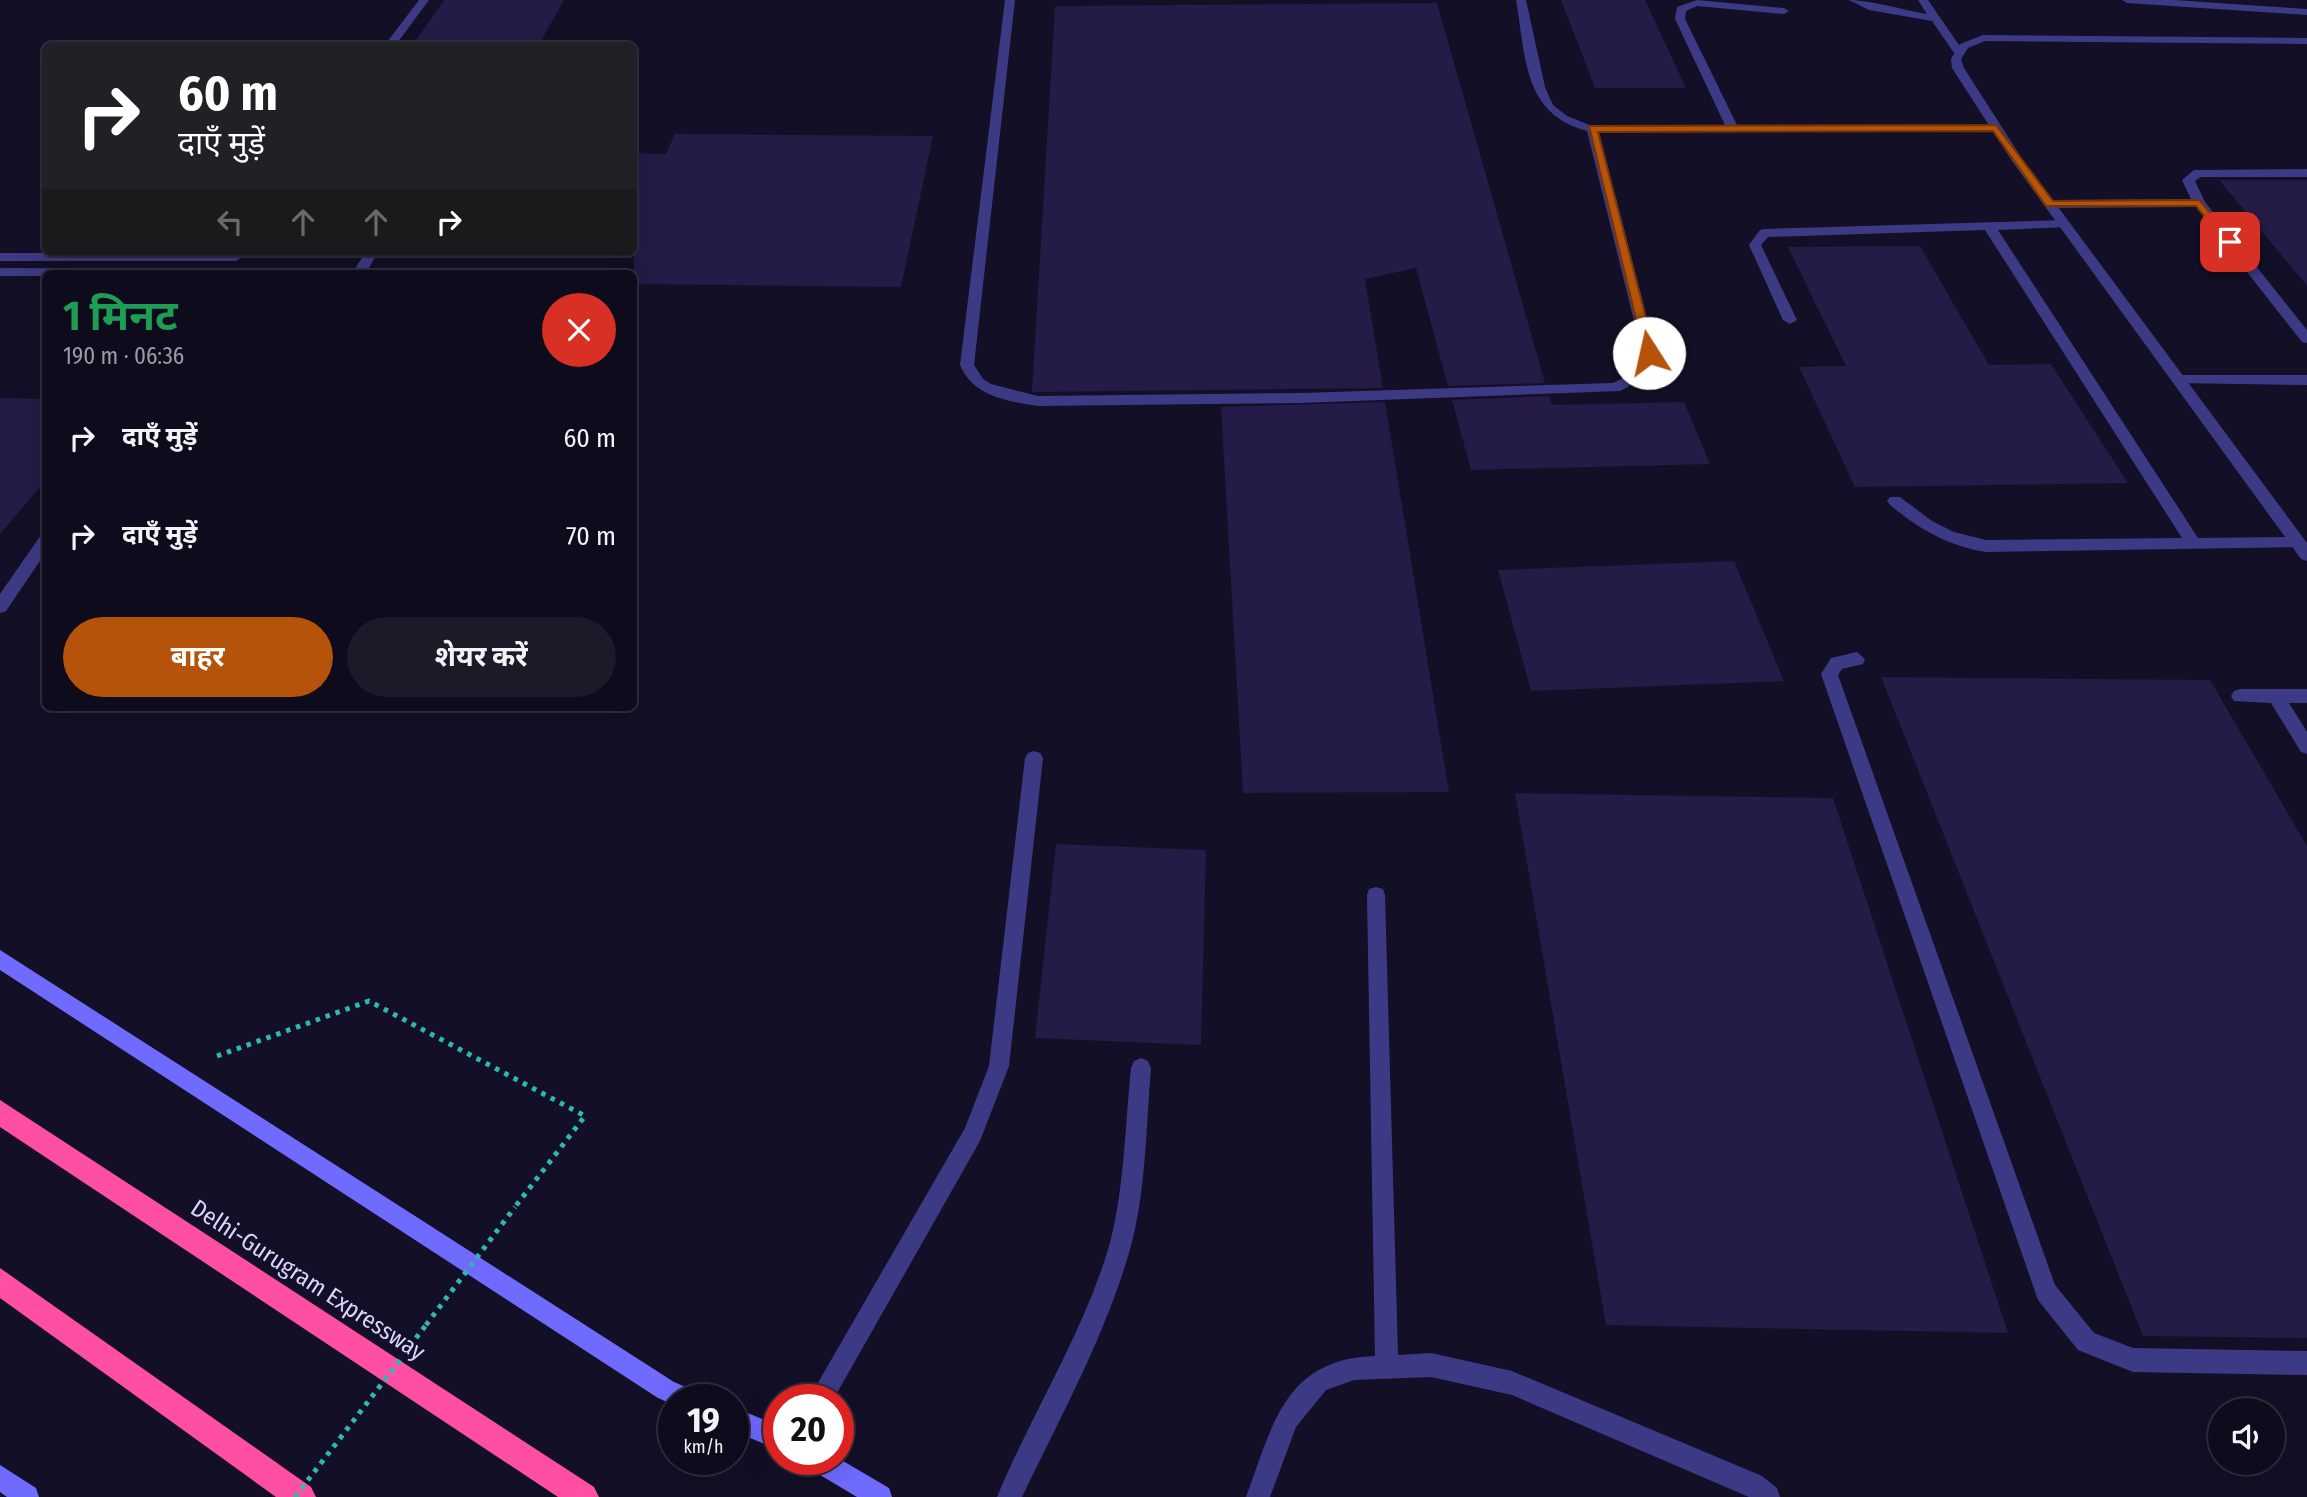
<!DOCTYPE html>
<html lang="hi">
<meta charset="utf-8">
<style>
:root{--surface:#0e0b1c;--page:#1c1929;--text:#f1f3f6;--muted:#9b9ba3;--line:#2e2b3b;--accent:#b45309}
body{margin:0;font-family:"Fira Sans Condensed","Noto Sans Devanagari",sans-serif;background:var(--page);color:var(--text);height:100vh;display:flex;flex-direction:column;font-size:26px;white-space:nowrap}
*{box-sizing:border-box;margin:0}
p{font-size:23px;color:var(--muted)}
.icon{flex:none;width:38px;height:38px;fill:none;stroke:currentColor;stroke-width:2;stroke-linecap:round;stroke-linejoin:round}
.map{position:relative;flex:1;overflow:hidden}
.sheet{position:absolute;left:42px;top:270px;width:595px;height:441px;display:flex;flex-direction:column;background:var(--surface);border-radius:10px;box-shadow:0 7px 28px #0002,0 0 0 2px var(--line)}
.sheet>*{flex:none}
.banner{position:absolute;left:42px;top:42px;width:595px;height:214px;border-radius:10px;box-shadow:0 7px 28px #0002,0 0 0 2px var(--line);background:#202124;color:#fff;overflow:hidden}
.fabs{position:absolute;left:2208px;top:1398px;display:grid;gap:14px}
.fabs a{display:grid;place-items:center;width:77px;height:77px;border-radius:50%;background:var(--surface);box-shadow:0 7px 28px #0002,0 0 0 2px var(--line);font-size:35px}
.speed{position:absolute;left:658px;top:1384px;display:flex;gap:14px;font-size:35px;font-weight:700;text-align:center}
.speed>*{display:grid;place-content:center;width:91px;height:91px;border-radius:50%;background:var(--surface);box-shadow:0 7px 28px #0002,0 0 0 2px var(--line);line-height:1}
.speed small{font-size:18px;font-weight:400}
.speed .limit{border:10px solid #d22;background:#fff;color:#111}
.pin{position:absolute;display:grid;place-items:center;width:60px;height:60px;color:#fff;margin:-30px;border-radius:14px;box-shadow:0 4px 10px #0006}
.me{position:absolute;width:77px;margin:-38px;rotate:350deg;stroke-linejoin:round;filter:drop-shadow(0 0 5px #0008)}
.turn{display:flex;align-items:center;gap:24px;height:147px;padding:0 21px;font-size:32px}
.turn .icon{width:91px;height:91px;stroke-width:2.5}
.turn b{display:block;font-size:49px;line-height:60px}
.lanes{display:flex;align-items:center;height:66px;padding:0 21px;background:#0003;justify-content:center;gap:35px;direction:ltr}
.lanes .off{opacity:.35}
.round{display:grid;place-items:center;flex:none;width:74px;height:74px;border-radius:37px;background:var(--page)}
.overview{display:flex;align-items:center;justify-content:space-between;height:119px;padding:0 21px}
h1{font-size:42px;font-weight:700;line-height:52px;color:#1e9e55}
.action{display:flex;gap:14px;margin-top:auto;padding:14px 21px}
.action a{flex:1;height:80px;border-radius:42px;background:var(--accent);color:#fff;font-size:28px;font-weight:700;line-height:80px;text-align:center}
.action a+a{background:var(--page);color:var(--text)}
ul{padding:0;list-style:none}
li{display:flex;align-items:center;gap:21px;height:98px;padding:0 21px}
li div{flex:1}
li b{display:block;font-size:26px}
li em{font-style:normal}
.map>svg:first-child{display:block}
.building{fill:#241b47}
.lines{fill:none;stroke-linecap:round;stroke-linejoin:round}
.path{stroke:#2fb8b0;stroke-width:5;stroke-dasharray:4.5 6;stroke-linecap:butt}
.service{fill:#3d3a85;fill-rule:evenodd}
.minor{fill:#3d3a85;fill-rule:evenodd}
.secondary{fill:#6f6bff;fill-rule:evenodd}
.motorway{fill:#ff4fa3;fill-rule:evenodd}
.path-bridge{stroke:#2fb8b0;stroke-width:5;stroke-dasharray:4.5 6;stroke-linecap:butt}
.route{fill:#b45309;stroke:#753606;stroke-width:2}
.labels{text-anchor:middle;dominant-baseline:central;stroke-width:7;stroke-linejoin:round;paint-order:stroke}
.near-street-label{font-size:24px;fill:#d9d4ff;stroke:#130f26}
</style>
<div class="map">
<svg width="2307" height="1497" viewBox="0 0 2307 1497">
<rect width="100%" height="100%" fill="#130f26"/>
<path class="building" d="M444,0H564L538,46H412Z
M1561,0H1645L1686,88H1595Z
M1437,3L1545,383L1448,386L1416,268L1365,279L1383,388L1032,392L1055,6Z
M675,134L933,136L901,287L634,284V153L666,154Z
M2219,180H2307V286Z
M1920,246L1989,365L2051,364L2128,483L1855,487L1799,367L1846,366L1788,247Z
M1549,396L1552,405L1684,402L1710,464L1471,470L1452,400Z
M0,398L46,399V480L0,534Z
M1385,402L1449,792L1243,793L1221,407Z
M1734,561L1784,681L1531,691L1498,570Z
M1881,677L2210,680L2307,846V1338L2143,1336Z
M1515,793L1833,798L2008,1333L1606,1325Z
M1056,844L1206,850L1201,1045L1035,1038Z"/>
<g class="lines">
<path class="path" d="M217,1056L369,1001L585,1116L515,1207
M416,1338L426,1325"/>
<path class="service" d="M419,0H429L395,46H384Z
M1005,0H1015L974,365L983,379L991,384L1038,396L1301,393L1613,383L1631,374L1642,353L1587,131C1522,114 1526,56 1516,0H1526L1545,87L1553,105L1567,116L1592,126L1725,125L1675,19L1677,7L1697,0L1784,8L1789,11L1784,14L1697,6L1686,11L1685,19L1737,125H1996L2002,128L1996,131L1599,132L1656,353L1641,380L1620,391L1301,403L1038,406C1007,401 974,397 960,365Z
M1849,0C1870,0 1904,10 1927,14L1918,0H1928L1963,51L1954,53L1932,21L1869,10Z
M2122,0H2174L2307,9V15L2127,3Z
M2307,169V177H2201L2195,181L2205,202L2307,330V343L2302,342L2196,207L2050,208L2044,204L2050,200L2191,199L2182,180L2194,170Z
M2065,220L2071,224L2069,227L1998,230L2198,538L2298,537L2306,543L2304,547L1986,552C1948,546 1919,529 1890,505L1887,501L1890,497H1900L1932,521L1954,532L1986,540L2182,538L1985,230L1768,237L1761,245L1797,320L1790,324L1783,320L1749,245L1760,230L1764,229Z
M366,252H378L366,273H352Z
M0,253H236L242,257L236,261H0Z
M0,268L225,269L232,273H46V276H0Z
M2179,375H2307V385L2174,383L2172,380Z
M46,533V552L6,611L0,613V594L41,535Z
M1857,652L1865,659L1863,664L1842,669L1838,675L2055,1285L2094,1333L2133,1348L2307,1351V1375L2133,1372L2078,1350L2038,1300L1821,674L1831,658Z
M2240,689H2307V703H2289L2307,732V754L2301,752L2271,703L2234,701L2231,696L2234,691Z
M1034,751L1040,753L1043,758L1009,1066L980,1141L833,1400H808L965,1128L989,1066L1025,758L1028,753Z
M1376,887L1383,889L1385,895L1398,1355L1431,1353L1512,1371L1762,1476L1777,1488L1780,1497H1749L1512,1395L1431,1377L1354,1380L1326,1390L1296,1427L1270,1497H1246C1273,1425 1284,1359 1375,1356L1367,895L1369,889Z
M1141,1058L1148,1061L1151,1068C1146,1127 1146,1196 1129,1253C1104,1338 1060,1418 1022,1497H997C1031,1415 1080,1339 1107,1253C1124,1199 1125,1126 1131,1068L1134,1061Z"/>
<path class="minor" d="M1983,35L2307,38V44L1985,41L1968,48L1961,59L1964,68L2021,157L2307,543V561L2301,559L2012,161L1952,68L1951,59L1960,44Z"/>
<path class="secondary" d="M0,950L674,1382L697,1392L701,1400H674V1405L658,1398L0,970Z
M733,1407L779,1426V1450L733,1431Z
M838,1458L889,1488L892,1497H857L810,1469L807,1460Z
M0,1465L36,1488L39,1497H7L0,1492Z"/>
<path class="motorway" d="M0,1100L594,1487L599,1497H558L0,1127Z
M0,1268L311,1487L316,1497H276L0,1298Z"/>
<path class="path-bridge" d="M426,1325L515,1207
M295,1497L400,1360"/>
</g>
<path class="route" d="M1996,125L2053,201L2199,200L2236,242L2226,244L2196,206H2046L1993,131L1598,132L1655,353L1645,356L1589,126Z"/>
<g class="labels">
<g class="near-street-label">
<text transform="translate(308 1280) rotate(33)">Delhi-Gurugram Expressway</text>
</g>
</g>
</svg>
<div class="fabs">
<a><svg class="icon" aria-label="sound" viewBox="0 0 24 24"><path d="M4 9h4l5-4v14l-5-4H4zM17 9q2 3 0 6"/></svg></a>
</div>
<div class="speed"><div>19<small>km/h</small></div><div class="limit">20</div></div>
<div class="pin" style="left:2230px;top:242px;background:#d93025"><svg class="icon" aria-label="arrive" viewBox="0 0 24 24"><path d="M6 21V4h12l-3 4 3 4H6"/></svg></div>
<svg class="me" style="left:1649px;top:353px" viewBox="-20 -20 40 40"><circle r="19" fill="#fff"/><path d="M0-13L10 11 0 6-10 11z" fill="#b45309"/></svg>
<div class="banner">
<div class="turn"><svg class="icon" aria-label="right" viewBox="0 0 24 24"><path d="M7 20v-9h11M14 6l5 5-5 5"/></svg><div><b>60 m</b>दाएँ मुड़ें</div></div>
<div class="lanes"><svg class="icon off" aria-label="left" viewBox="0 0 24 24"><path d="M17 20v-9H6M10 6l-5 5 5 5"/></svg><svg class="icon off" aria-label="ahead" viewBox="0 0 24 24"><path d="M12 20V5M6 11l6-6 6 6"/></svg><svg class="icon off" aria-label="ahead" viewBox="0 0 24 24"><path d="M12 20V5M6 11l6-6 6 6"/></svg><svg class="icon" aria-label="right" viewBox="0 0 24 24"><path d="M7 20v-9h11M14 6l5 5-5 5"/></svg></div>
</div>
<section class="sheet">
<div class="overview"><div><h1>1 मिनट</h1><p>190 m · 06:36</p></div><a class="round" style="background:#d93025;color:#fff"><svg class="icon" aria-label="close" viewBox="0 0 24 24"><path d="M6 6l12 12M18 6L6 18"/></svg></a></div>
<ul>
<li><svg class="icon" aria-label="right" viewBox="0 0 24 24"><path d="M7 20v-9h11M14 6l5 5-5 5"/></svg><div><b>दाएँ मुड़ें</b></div><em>60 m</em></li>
<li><svg class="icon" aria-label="right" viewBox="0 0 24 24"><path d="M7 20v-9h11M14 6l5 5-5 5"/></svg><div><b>दाएँ मुड़ें</b></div><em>70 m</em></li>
</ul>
<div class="action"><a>बाहर</a><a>शेयर करें</a></div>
</section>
</div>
